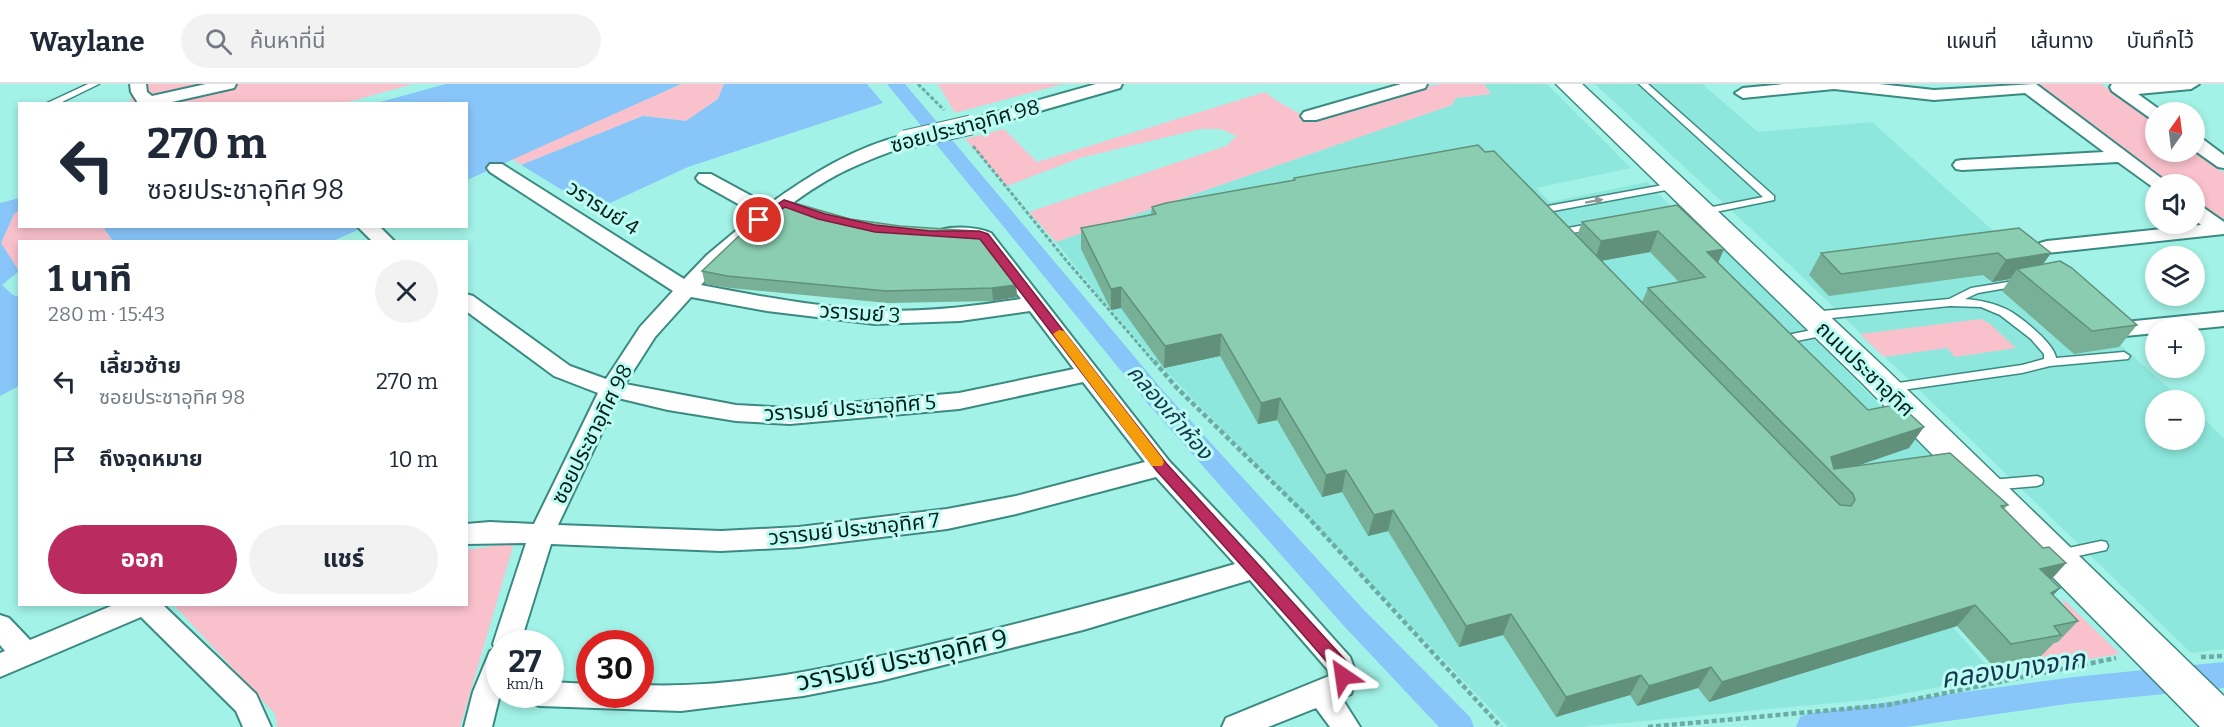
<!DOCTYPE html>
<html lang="th">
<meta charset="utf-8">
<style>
:root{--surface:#fff;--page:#f2f2f3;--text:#1f2937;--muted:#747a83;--line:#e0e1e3;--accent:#ba2c5d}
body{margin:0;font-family:Bitter,"Noto Sans Thai",serif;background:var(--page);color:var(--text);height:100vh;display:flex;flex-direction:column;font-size:22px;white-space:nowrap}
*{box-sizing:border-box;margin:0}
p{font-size:20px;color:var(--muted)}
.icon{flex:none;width:33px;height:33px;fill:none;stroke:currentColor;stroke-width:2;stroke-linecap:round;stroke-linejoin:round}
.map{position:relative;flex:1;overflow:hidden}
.sheet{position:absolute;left:18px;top:156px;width:450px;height:366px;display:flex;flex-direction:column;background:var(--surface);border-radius:0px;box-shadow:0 3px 9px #0003}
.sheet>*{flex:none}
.top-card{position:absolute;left:18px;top:18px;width:450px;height:126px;border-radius:0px;box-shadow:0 3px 9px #0003;background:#fff;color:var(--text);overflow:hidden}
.needle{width:39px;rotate:14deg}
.controls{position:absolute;left:2145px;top:18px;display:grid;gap:12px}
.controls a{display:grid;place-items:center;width:60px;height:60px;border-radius:50%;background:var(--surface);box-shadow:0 3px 9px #0003;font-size:30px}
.speed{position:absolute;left:486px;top:546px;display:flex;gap:12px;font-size:30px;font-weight:700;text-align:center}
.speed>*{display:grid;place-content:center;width:78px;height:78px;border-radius:50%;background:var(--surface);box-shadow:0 3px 9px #0003;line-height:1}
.speed small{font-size:15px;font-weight:400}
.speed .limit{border:9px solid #d22;background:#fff;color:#111}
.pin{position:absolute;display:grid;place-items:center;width:51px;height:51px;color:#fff;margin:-26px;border:3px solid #fff;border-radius:50%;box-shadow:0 2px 6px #0007}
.me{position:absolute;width:66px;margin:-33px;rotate:328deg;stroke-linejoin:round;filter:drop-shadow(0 0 4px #0008)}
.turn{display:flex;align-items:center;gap:21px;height:126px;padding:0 30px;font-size:27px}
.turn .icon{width:78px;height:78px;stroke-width:2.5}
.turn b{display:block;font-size:42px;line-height:51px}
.round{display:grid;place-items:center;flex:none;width:63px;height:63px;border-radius:32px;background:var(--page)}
.headline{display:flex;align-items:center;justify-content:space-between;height:102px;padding:0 30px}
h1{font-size:36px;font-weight:700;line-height:45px}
.primary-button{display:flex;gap:12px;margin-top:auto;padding:12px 30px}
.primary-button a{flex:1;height:69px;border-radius:36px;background:var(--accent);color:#fff;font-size:24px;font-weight:700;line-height:69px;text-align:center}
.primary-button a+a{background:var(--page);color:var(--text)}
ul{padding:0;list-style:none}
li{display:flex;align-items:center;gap:18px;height:78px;padding:0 30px}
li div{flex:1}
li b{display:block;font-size:22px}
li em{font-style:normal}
header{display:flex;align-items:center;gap:36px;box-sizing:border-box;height:84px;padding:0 30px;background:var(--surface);border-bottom:2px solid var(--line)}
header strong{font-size:28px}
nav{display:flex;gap:33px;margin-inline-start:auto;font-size:21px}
.search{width:420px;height:54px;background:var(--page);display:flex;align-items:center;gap:15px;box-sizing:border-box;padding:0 21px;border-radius:33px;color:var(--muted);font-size:22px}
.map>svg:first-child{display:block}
.built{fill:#8de7dc}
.green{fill:#f9c1cc}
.water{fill:#88c5f9}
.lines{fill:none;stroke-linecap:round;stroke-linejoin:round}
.canal{fill:#88c5f9;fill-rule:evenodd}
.service-casing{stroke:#3a8a82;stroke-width:3}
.minor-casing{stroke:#3a8a82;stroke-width:4}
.secondary-casing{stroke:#3a8a82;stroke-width:3}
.path-far1{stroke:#6caba3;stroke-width:3;stroke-dasharray:4 2;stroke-linecap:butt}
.path{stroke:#6caba3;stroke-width:4.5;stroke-dasharray:5 3;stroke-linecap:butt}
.service{fill:#fff;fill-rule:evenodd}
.minor{fill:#fff;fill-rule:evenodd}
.secondary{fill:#fff;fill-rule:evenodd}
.minor-bridge-casing{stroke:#3a8a82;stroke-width:21;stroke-linecap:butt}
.minor-bridge{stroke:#fff;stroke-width:19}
.wall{fill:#77b097;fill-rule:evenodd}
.shaded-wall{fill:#61907b}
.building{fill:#8acdb0;stroke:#61907b;stroke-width:1.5}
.oneway{fill:#8c9a99}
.route{fill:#ba2c5d;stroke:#791d3c;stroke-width:1.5}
.slow{fill:#f59e0b}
.labels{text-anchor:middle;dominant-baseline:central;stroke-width:6;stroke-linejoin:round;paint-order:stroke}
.street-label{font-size:21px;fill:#001f1c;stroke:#bdfcf3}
.water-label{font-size:22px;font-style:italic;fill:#163751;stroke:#bdfcf3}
.near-street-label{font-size:26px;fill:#001f1c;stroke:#bdfcf3}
.near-water-label{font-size:27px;font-style:italic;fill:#163751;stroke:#bdfcf3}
</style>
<header>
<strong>Waylane</strong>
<div class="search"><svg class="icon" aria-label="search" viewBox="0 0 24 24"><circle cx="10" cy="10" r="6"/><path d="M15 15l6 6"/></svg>ค้นหาที่นี่</div>
<nav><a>แผนที่</a><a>เส้นทาง</a><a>บันทึกไว้</a></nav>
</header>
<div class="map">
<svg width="2224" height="643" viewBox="0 0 2224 643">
<rect width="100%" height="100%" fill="#a2f2e7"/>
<path class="built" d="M1484,0H1547L1631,84L1536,104L1550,118L1647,98L1681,133L1695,135L2037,478L1920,506L1996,592L1876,615L1581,643H1508L1164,285L1105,219L1056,158L1452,21L1456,14L1491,10Z
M1595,0H1702L1758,48L1872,38L2182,316H2156V356H2194L2195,327L2224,354V565L2191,569L1791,182Z"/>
<path class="green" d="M130,0H413L341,20L131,19Z
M681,0H724L718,15L686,37L643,32L521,81L512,75Z
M938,0H1063L955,29Z
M1442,0H1484L1491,10L1456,14L1452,21L1056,158L1029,128L1226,62L1237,52L1220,45H1200L1080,74L1007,102L965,55L1004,45L1037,78L1265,8C1282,22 1295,25 1311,37L1424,3Z
M2032,0H2101L2155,39L2156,68L2195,67L2224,89V135L2195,117L2194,100H2172Z
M19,126L20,142L103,143L113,157L20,158L19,187L1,159L14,130Z
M1981,235L1989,239L2016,264L1955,273L1947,264L1884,273L1860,250Z
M514,459L460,643H277L275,630L174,521L466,520L467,466Z
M2062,514L2120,570L2047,582L2028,561L2068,532Z"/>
<path class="water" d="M446,0H681L467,96L466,20H373Z
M724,0H867L883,19L688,83L595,126L521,81L643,32L686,37L718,15Z
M19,114V126L14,130L1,159L19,187L2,201L13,211L19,213V302L0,312V119Z
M103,143H364L331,158L113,157Z"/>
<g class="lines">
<path class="canal" d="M887,0H905L1165,309L1363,525L1470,633L1474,643H1439L1343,541L1149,321Z
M2224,578V604L2074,619L1906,643H1796L1800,633L1811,629L2074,593Z"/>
<defs>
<path id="service" d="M88,0H99L58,20H45Z
M1639,0H1648L1774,112V116L1701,131L1697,130V126L1763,113Z
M1674,99L1677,100V104L1537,130L1532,127L1537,124Z
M1595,139L1600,142L1599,144L1557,152L1552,149L1557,146Z
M2020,196L2024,197L2025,199L2024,201L1978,209L1965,215C1980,216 1993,219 2006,225C2019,231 2055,260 2056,274L2124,268L2130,272L2128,275L2050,282L2022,289L1888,308L1882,304L1884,301L2022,281L2044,275V270L2031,255L2000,231L1981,223L1950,222L1812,236L1806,232L1812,228L1949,215L1971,204Z
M1827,243L1831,244L1833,247L1831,250L1787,259L1781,255L1787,251Z
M2037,392L2042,394L2043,397L2042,400L2037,402L1990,406L1985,404L1984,401L1985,398L1990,396Z
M2101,457L2106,458L2108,462L2106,466L2059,476L2054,475L2052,471L2054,467L2059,466Z"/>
<path id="minor" d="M130,0H146L147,8L152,12L206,0H236L234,4L163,20L138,19L131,8Z
M1096,0H1122L1120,4L977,45H965L962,41L965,37Z
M1401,0H1427L1425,4L1316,36H1304L1301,32L1304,28Z
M1784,0H1879L1934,6L2036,0L2169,100H2156V104H2154L2118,78L1962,86L1956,85L1953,81L1956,77L1962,76L2104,68L2025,9L1934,16L1834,5L1743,14L1735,9L1743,4Z
M2112,0H2199L2191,5L2138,10L2163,28H2156V35L2150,34L2112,7L2110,3Z
M905,51L911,52L914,56L911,60C882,71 853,81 826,97C783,122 735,164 701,201C758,212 816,223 874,226C923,229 973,222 1021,215L977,157L940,154L937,150L940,146C955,142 976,143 991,149L1169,377L1264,477L1350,573L1357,592L1351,610L1341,613L1360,643H1330L1316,624L1268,643H1222L1226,634L1329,592L1328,586L1250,496L1083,546L880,597L803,612L681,627L540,622L530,619L526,610H550V598L590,600V610H640V601C743,605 847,581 945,557C1043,534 1139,508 1235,480L1156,393L1016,430L947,445L799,463L721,467L551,460L520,560H500V610L492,643H464L473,608L490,567L495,565L493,560L526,459L466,460V440L490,438L534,440L598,309L554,292L466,227V210L473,212L570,282L606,295L640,243L673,207L490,88L487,84L490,80H502L684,195L707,171L756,130L699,98L696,94L699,90H711L768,121C810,91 854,63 905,51ZM691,213L767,227L875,240L960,237L1030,227L1074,285L959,309L790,324L736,321L625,300L655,253ZM1083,298L1145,378L1016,412L947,425L799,443L721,447L558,441L618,314L668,326L736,337L790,340L959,325Z
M2194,52L2200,53L2224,71V84L2218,83L2194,66Z
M2194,120L2201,122L2224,138V150L2047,169L2040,167L2037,163L2040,159L2047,157L2201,141L2194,135Z
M357,142H379L395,158H373Z
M2224,228V242L2194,245L2156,244V249L2125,252L2118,250L2114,245L2118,240L2125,238Z
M116,520H162L256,610L271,643H243L236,627L141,533L0,593V569L5,567L0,561V531L9,534L30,556Z"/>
<path id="secondary" d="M1556,0H1582L1884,283L2224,612V643H2200L1862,299Z"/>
</defs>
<use href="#service" class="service-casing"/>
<use href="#minor" class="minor-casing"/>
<use href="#secondary" class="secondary-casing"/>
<path class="path-far1" d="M918,0L944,26
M973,62L1065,175L1155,279"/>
<path class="path" d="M1154,277L1176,303L1307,432L1501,643
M2201,573L2224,572
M1648,643L1887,621L2116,574"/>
<use href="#service" class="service"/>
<use href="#minor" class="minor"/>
<use href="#secondary" class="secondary"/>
<defs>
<path id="minor-bridge" d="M905,56L971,41"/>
</defs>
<use href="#minor-bridge" class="minor-bridge-casing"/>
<use href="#minor-bridge" class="minor-bridge"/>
</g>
<path class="wall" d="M1485,68L1577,152L1582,138L1677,121L1718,179L1868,326L1909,364L1857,382L2008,421L2004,425L2043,464L2066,479L2051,496L2060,504L2053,511L2078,537L2058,558L2054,559L2041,572L1992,581L1957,542L1709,618L1698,604L1637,622L1630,611L1556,633L1503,551L1459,563L1388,447L1368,452L1342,408L1322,413L1277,336L1258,340L1220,272L1164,284L1121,224L1111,226L1081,165V144L1151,130L1152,123L1293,96L1294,94ZM1650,168L1679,198L1648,204L1642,218L1601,177Z
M2019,144L2051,169L2043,180L2137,241L2119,263L2074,270L2002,207L2010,195L1992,198L1983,191L1829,212L1809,191L1821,169Z
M702,187L1016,201L1017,213L993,217L888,219L730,204L705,200Z"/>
<path class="shaded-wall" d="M1658,147L1650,168L1594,178L1601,157Z
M1724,165L1715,186L1707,168Z
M2051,169L2035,191L2017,185L2010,195L1992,198L2006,176Z
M1016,201L1017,213L993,217L992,204Z
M1121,203V224L1111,226V205Z
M1221,250L1220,272L1164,284L1165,262Z
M1280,314L1277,336L1258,340L1261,319Z
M1924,343L1909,364L1833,390L1831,373Z
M1346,386L1342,408L1322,413L1326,391Z
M1393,426L1388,447L1368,452L1374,431Z
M2066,479L2046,501L2040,485Z
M2060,504L2040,525L2051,509Z
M1975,521L1957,542L1709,618L1722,598Z
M1511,530L1503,551L1459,563L1466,542Z
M1711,583L1698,604L1637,622L1649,602Z
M1641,591L1630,611L1556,633L1566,613Z"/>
<path class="building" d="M1478,61L1485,68L1494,67L1840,421L1851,422L1855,416L1853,410L1648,204L1705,193L1658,147L1601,157L1582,138L1677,121L1724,165L1707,168L1868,326L1899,320L1924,343L1831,373L1834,385L1950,369L2008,421L2001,422L2043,464L2049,463L2066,479L2040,485L2060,504L2051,509L2078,537L2054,542L2061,551L2011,560L1975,521L1722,598L1711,583L1649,602L1641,591L1566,613L1511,530L1466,542L1393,426L1374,431L1346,386L1326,391L1280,314L1261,319L1221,250L1165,262L1121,203L1111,205L1081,144L1156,130L1152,123L1166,119L1295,96L1294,94Z
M784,116L850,135L900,142L974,147L1016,201L992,204L886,207L727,192L702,187L740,151Z
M2019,144L2051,169L2006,176L1998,169L1841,190L1821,169Z
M2060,177L2072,184L2137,241L2092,247L2017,185Z"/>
<defs><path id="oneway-solid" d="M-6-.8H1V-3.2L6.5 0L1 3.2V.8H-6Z" transform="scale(1.5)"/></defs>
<use class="oneway" href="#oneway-solid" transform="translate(1594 117) rotate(-10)"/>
<path class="route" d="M784,116L825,130L875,141L930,147H979L988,150L1166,379L1346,577L1351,592L1349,597L1343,599L1337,597L1333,585L1292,538L1156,386L980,155L875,148L818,135L785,123L763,139H755V134Z"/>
<path class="slow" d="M1059,246L1064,247L1162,374L1164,378L1162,382H1152L1055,253L1053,250Z"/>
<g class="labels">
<g class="street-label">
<text transform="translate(965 42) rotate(-15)">ซอยประชาอุทิศ 98</text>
<text transform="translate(603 124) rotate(33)">วรารมย์ 4</text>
<text transform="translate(860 229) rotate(4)">วรารมย์ 3</text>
<text transform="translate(1865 285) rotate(44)">ถนนประชาอุทิศ</text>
<text transform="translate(850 324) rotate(-4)">วรารมย์ ประชาอุทิศ 5</text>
<text transform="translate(592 350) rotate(-63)">ซอยประชาอุทิศ 98</text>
<text transform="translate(854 445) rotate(-6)">วรารมย์ ประชาอุทิศ 7</text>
</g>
<g class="water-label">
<text transform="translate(1170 328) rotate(49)">คลองเก้าห้อง</text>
</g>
<g class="near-street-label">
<text transform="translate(902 576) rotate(-12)">วรารมย์ ประชาอุทิศ 9</text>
</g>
<g class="near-water-label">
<text transform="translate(2013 585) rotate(-8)">คลองบางจาก</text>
</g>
</g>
</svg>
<div class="controls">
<a><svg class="needle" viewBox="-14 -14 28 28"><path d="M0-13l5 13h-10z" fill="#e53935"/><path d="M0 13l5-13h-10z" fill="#747a83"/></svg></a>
<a><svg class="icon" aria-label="sound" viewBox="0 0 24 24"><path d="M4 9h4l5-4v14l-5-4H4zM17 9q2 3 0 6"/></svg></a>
<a><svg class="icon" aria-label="layers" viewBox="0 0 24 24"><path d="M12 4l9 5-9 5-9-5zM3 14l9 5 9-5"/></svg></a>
<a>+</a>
<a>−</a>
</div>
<div class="speed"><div>27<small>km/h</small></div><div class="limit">30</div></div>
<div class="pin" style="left:759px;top:136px;background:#d93025"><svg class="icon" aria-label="arrive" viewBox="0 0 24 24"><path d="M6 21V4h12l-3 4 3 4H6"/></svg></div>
<svg class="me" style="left:1343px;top:592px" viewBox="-20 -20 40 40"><path d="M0-17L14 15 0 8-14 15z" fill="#ba2c5d" stroke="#fff" stroke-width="4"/></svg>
<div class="top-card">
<div class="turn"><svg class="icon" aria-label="left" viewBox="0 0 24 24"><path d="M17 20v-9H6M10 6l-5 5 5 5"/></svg><div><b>270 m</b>ซอยประชาอุทิศ 98</div></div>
</div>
<section class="sheet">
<div class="headline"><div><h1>1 นาที</h1><p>280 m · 15:43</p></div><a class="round"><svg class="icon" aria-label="close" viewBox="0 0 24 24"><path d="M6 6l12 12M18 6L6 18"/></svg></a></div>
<ul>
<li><svg class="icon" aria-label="left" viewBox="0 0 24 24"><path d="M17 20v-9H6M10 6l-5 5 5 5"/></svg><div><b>เลี้ยวซ้าย</b><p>ซอยประชาอุทิศ 98</p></div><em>270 m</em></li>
<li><svg class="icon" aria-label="arrive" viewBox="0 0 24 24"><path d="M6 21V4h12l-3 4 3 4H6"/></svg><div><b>ถึงจุดหมาย</b></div><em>10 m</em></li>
</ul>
<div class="primary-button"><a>ออก</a><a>แชร์</a></div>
</section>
</div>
